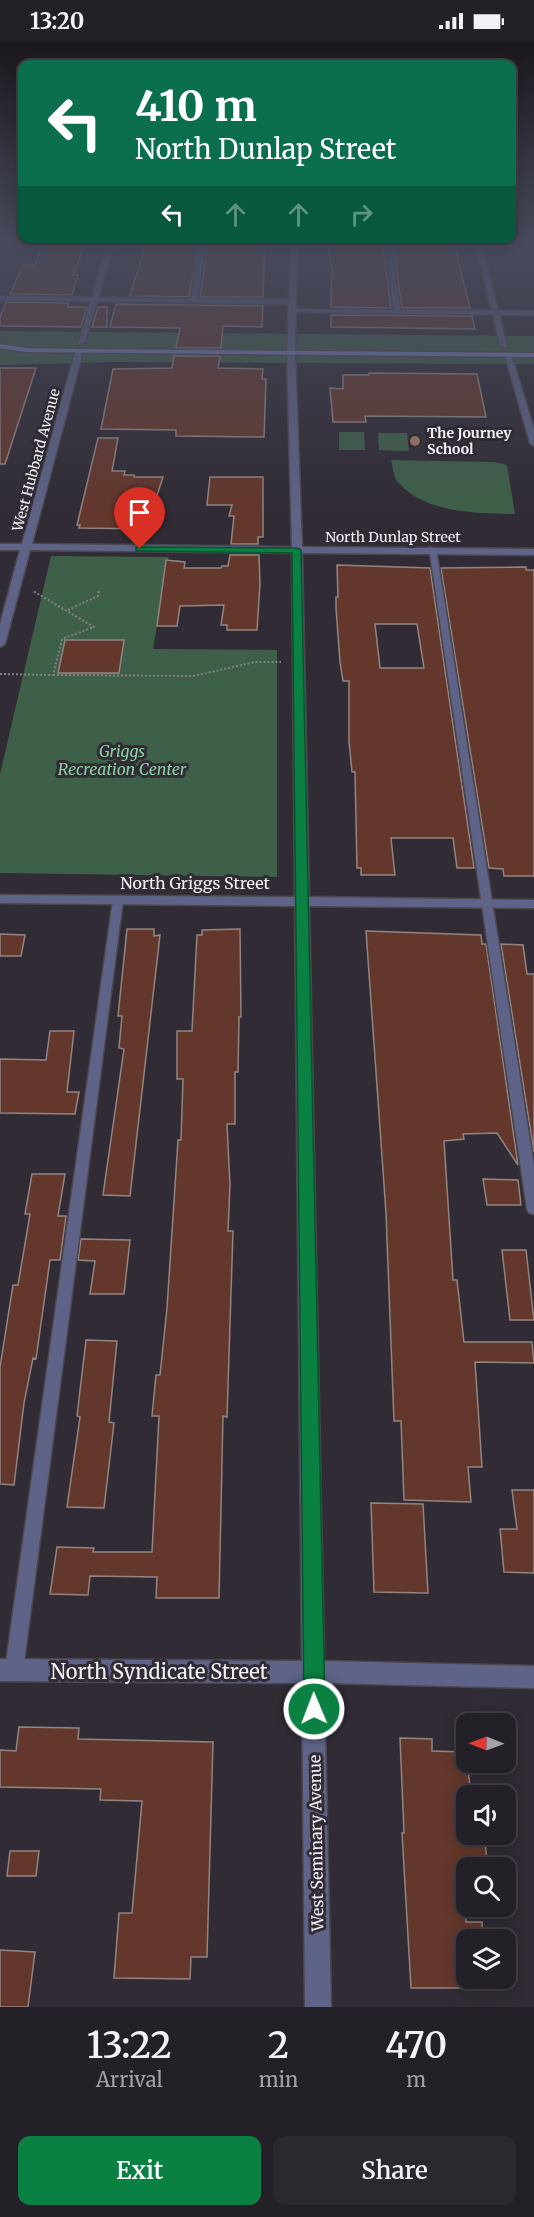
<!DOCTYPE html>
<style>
:root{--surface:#242027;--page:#2c282f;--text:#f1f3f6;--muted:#a3a3a7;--line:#413e44;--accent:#0b8043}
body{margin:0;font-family:Merriweather,serif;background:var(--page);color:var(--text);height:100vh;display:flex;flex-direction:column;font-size:22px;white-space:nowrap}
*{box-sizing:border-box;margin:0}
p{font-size:20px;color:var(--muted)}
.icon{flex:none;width:33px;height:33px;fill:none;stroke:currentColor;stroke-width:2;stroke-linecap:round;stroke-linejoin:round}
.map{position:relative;height:1965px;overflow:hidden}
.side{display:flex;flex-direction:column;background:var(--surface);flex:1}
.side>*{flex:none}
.hud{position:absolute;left:18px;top:18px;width:498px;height:183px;border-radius:12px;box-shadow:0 3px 15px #0003,0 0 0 2px var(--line);background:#0b6e4f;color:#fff;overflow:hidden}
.needle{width:39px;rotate:271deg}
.controls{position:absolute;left:456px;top:1671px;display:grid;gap:12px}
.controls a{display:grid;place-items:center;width:60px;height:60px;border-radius:12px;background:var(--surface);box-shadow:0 3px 15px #0003,0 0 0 2px var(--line);font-size:30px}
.pin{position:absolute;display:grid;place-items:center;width:51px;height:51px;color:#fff;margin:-62px -26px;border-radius:50% 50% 50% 0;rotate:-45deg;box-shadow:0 0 6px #0007}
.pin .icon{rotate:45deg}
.me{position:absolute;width:66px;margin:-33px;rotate:359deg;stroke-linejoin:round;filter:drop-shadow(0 0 4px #0008)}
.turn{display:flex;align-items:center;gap:21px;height:126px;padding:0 18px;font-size:27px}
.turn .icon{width:78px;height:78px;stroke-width:2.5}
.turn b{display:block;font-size:42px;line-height:51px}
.lanes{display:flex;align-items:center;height:57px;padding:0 18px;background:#0003;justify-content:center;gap:30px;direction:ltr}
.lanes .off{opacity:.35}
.eta{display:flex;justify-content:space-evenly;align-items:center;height:102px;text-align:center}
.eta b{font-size:36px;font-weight:600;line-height:42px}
.primary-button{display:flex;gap:12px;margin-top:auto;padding:12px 18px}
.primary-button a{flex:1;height:69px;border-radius:12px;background:var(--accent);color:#fff;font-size:24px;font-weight:600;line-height:69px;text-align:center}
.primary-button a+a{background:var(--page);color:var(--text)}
.status{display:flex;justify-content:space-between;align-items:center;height:42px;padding:0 30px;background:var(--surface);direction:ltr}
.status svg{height:16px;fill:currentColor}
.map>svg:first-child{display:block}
.green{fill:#3e5f48}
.building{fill:#64372c;stroke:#928581;stroke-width:1.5;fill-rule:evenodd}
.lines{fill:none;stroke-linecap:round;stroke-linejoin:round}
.lane-casing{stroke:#4b474f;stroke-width:3}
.street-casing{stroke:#4b474f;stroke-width:3}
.secondary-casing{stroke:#4b474f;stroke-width:3}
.path{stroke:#848087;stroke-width:2;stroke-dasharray:2 2;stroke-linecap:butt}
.lane{fill:#5e6387;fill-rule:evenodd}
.street{fill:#5e6387;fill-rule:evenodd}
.secondary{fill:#7881b9;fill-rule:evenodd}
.route{fill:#0b8043;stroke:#07532c;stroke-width:1.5}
.education-dot{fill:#8d6e63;stroke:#302b34;stroke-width:2}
.labels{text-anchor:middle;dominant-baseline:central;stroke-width:6;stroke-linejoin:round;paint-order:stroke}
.far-poi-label{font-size:14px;font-weight:bold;fill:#f4f1f6;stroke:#302b34;text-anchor:start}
.far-street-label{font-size:14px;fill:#f4f1f6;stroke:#302b34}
.park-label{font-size:16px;font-style:italic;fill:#8bd1a1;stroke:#302b34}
.street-label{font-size:16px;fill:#f4f1f6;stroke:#302b34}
.near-street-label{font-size:20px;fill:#f4f1f6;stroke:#302b34}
</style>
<div class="status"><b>13:20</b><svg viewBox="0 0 49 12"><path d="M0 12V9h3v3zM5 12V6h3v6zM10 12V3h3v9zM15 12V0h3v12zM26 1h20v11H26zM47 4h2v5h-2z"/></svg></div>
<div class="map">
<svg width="534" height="1965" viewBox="0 0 534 1965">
<rect width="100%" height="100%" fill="#302b34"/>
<path class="green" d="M0,289L534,294V322L112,320L0,323Z
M339,390H364L365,408H339Z
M378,391H407L409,409L379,408Z
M391,418L494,420L507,423L515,472C477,471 425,472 398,440C393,435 393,424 391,418Z
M51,514L169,515L153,607L277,608V835L0,831V732Z"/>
<path class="building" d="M183,196H199L189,255L130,254L146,201L182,200Z
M209,196H226V201H265L263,255H200Z
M327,196L382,197L391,266L331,265L332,229Z
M392,197L453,198L470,266H402Z
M46,198H86L74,233H78L72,253L10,252L23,223H35Z
M6,260L69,261L68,265H87L81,285L0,284V275Z
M116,262L263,264L262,285L223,284L221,306H176L180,286L110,285Z
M98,265H107V285H92Z
M331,273L472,274L475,287L331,285Z
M174,314H220L218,326L263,327L262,337H266L264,395L176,394V388L101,387L113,327L172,326Z
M0,326H36L5,422H0Z
M369,331L477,332L486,375L365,374L366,380H333L330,346L343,347V333H369Z
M98,396H118L112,429H125L124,433H134V435H163L146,487L79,486L80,483H77Z
M210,435H263V495H258V502H231L234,474H229L232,463H207Z
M230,513H259L260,542L257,588H227V583H221L224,563L180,564L177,584H157L166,518L185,520L184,526H221L222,524H228Z
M337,523L430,526L474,826H457L453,796H391L395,833H361V826H357L355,730H352L349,699V639H343L340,620L336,566V555H338ZM375,582H417L424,626H380Z
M526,525V528H534V834H504L503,827L489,826L441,526Z
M65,598H124L119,631H58Z
M127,887H154V894L160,893L130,1154L103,1153L124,1007L119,1006L122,974H118Z
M240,887L241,975H239L238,1030H235V1082H227L230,1143L228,1189H233L227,1375L223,1374L219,1556H156L157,1535L90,1534L88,1553L50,1552L57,1505L94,1506L93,1510H152L159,1374H152L156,1333H160L167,1266L178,1098H181L183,1037H177V989H192L197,893H202V888Z
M366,889L481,893L482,902H486L518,1123L497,1091L463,1092L464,1097L444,1099L453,1238H457L464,1300H532L534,1321L475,1320L482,1425H468L471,1460L404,1458L401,1379H394L386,1171Z
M0,892L25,893L21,914H0Z
M501,902L523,903L527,932H534V1110Z
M50,989H74L67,1050H79L75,1072L0,1071V1017L46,1018Z
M32,1132H65L58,1174H66L60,1218H50L36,1317L33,1316L24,1361L14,1443L0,1442V1325L13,1243H18L30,1172H25Z
M483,1137L518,1138L521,1163H487Z
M81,1197L130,1198L124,1252H90L95,1219L78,1218Z
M502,1208H526L534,1278H510Z
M86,1298L117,1299L109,1380L114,1381L104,1466L67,1465L80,1375L77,1374Z
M512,1448H534V1531L504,1530L500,1487H517Z
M371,1461L423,1462L428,1551L374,1550Z
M19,1685L79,1686L78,1697L213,1700L207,1915H191L190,1937L114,1936L119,1871H132L142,1759L100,1758L101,1747L0,1745V1708L16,1709Z
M400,1696L432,1697V1709L466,1710L471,1754H466V1792H484L488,1826H466V1880H482L483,1898H466V1936H487L488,1946H411L402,1791H404Z
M10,1809H39L36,1834H7Z
M0,1908L35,1910L28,1965H0Z"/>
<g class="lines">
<defs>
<path id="lane" d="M201,196H207L197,257L293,258L296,260L293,262L0,258V254L191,257Z
M384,196H390L400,268L534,269V273L291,270L293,267L394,268Z
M429,505L436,507L534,1124V1172L529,1171L527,1167Z
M118,854L123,858L23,1628L20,1634L14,1637L8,1634L5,1628L113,858Z"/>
<path id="street" d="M109,196H116L85,300L78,302Z
M291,196H297L295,311L302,505L534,507V513L302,511L309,855L534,858V866L309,864L324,1619L534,1624V1646L324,1641L331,1965H305L302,1641L0,1639V1617L302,1619L295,864L0,861V853L295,855L292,511L30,508L5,602L0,605V582L20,508H0V502H22L76,307L83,309L32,502L292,505L287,311Z
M474,196H480L507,305L500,303Z
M504,310L511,312L534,387V404L530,401Z"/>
<path id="secondary" d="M0,302L26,306L79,307L534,311V315L26,310L0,306Z"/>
</defs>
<use href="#lane" class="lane-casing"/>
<use href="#street" class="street-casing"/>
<use href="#secondary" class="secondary-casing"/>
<path class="path" d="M68,568L98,554L99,548
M0,632L53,633L62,597L94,585L33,549
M53,633L193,634L255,620H281"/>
<use href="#lane" class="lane"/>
<use href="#street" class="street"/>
<use href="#secondary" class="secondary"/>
</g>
<linearGradient id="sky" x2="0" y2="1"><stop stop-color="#1a181d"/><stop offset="0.42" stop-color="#484a5c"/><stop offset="1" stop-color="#484a5c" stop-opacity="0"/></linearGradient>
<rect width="534" height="472" fill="url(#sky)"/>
<path class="route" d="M136,505L297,506L301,508L325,1667L322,1674L314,1677L307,1674L304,1667L292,511L140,509H136Z"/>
<circle class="education-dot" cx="415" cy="399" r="6"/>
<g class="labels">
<g class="far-poi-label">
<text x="427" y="391">The Journey<tspan x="427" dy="16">School</tspan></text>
</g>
<g class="far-street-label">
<text transform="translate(36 418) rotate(-75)">West Hubbard Avenue</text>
<text x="393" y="495">North Dunlap Street</text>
</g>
<g class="park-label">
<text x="122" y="709">Griggs<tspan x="122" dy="18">Recreation Center</tspan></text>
</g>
<g class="street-label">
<text x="195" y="841">North Griggs Street</text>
<text transform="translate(316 1801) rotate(-91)">West Seminary Avenue</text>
</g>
<g class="near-street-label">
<text x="159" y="1629">North Syndicate Street</text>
</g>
</g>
</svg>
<div class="controls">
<a><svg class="needle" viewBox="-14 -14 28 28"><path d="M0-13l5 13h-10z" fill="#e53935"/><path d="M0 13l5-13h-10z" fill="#a3a3a7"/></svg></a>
<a><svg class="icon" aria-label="sound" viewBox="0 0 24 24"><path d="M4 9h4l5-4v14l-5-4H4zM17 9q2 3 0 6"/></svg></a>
<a><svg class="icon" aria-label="search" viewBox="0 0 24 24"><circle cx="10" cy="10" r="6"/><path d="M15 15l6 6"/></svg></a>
<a><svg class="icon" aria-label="layers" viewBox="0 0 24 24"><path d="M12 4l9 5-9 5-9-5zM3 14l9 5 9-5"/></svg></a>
</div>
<div class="pin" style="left:140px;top:507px;background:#d93025"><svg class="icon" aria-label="arrive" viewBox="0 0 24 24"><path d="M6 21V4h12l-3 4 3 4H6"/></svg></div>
<svg class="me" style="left:314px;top:1667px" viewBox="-20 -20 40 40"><circle r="17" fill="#0b8043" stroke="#fff" stroke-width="3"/><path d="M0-11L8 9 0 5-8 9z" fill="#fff"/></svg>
<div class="hud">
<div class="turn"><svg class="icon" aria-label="left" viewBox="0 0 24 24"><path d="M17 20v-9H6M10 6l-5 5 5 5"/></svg><div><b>410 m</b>North Dunlap Street</div></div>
<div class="lanes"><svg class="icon" aria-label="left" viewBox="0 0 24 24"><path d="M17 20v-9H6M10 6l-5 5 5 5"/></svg><svg class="icon off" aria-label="ahead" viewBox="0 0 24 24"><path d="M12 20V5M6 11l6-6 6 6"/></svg><svg class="icon off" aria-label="ahead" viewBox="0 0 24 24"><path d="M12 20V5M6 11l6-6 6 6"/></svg><svg class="icon off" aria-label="right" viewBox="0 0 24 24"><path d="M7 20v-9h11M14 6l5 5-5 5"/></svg></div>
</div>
</div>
<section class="side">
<div class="eta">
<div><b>13:22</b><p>Arrival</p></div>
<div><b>2</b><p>min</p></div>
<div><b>470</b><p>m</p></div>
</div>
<div class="primary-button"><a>Exit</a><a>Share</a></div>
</section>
